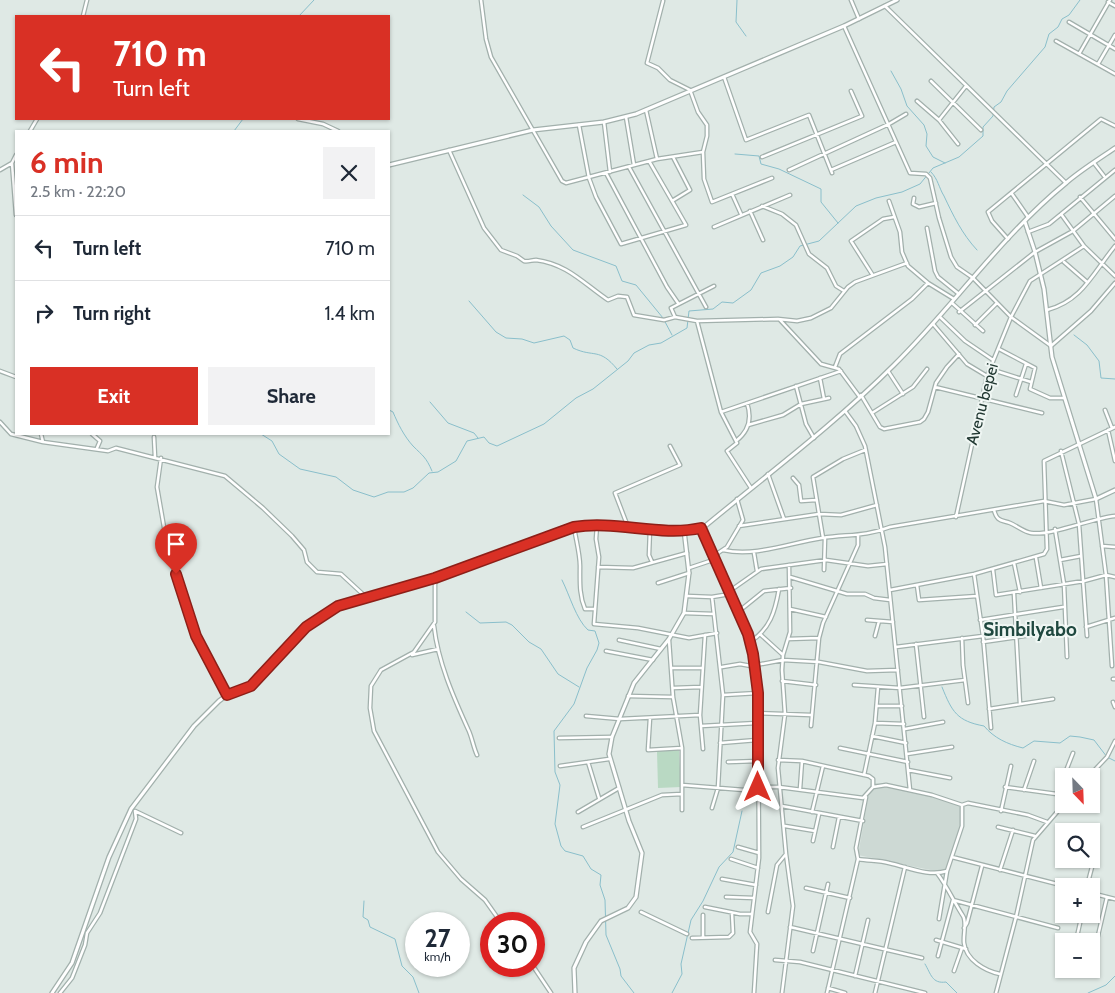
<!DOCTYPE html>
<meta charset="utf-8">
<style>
:root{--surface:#fff;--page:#f2f2f3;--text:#1f2937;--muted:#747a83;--line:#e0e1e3;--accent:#d93025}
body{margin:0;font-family:Cabin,sans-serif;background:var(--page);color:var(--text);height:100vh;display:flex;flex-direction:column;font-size:19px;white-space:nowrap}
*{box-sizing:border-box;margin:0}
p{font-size:16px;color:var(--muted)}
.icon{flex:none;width:28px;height:28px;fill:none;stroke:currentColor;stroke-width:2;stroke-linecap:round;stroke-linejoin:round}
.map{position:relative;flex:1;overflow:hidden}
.sheet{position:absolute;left:15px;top:130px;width:375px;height:305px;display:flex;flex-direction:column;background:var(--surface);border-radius:0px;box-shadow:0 1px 4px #0004}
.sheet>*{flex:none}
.guide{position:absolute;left:15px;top:15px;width:375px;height:105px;border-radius:0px;box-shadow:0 1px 4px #0004;background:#d93025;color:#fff;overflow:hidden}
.needle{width:32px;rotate:157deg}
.tools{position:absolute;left:1055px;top:768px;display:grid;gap:10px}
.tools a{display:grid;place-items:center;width:45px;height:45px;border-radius:0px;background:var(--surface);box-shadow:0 1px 4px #0004;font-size:25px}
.speed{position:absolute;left:405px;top:912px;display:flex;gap:10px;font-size:25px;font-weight:700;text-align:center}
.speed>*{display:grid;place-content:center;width:65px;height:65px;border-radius:50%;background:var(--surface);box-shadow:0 1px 4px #0004;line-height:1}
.speed small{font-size:12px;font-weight:400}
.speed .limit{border:8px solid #d22;background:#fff;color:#111}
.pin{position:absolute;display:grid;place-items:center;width:42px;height:42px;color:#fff;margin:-51px -21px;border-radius:50% 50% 50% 0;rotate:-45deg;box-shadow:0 0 5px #0007}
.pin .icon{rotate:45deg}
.me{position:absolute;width:55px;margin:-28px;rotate:0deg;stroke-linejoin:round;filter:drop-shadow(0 0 4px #0008)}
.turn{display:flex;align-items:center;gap:18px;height:105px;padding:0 15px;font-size:22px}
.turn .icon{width:65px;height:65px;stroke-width:2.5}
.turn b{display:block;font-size:35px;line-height:42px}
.round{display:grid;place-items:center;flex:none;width:52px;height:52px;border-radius:0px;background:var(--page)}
.summary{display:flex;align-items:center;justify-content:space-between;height:85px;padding:0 15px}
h1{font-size:30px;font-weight:800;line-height:38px;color:var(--accent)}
.action{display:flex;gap:10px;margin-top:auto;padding:10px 15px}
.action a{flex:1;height:58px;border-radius:0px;background:var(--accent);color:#fff;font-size:20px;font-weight:800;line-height:58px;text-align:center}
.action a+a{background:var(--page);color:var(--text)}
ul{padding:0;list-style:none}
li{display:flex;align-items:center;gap:15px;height:65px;padding:0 15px;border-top:1px solid var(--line)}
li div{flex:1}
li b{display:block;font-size:19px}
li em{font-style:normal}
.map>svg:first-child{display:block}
.built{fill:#cdd9d4}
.green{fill:#b9d9c3}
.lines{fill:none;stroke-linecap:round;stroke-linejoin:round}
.stream{stroke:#8abfcb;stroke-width:1}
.minor-casing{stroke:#a2b0ac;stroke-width:5}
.tertiary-casing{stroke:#a2b0ac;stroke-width:5.5}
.minor{stroke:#fff;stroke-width:2.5}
.tertiary{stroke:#fff;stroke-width:3}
.route-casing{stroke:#8d1f18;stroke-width:12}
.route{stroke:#d93025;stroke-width:9}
.labels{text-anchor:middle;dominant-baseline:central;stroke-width:4;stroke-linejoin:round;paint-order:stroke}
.street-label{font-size:16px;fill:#213832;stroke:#eff6f3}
.quarter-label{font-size:19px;font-weight:bold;fill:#1f483f;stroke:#eff6f3}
</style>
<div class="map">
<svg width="1115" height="993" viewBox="0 0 1115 993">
<rect width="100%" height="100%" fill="#dfe9e5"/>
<path class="built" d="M871,782L930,795L962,806L961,825L945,873L858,855Z"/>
<path class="green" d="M679,750L681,787L658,788L657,751Z"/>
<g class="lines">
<path class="stream" d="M737,0L736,22L746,36
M299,16L314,0
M891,71L901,89L907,106L924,125L927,134L926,146L933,157L945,163
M234,131L243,119
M735,154L759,156L761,164L779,169L821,189V202L838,223
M931,172C938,179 939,188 944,196C953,215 962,234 977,250
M523,195L539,207L551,226L573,250L616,266L622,281L636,285L663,318L672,335
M469,301L496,332L506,338L522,339L534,343L564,336L570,340L573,348C594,358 599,347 617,369
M1074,335L1087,345L1099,361L1101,378L1115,379
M430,402L448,423L474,433L478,438
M389,410L393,412C398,424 404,436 413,446C423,456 426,457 432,471
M261,434L272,441L279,454L300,469L336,477L353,490L374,497L388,492H404L413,488L429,473L438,472L456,461L467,441L484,437L489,443L497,446L544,424L576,398L593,389L628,361L634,353L649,345L661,343L687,328L689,311L713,309L722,302L733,303L751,290L761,273L780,266L793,257L800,246L819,241L856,206L876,198L902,192L920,184L933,168L959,157L983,136V127L993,116L994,107L1001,102L1007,91L1045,47L1049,34L1058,27L1062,19L1069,15L1080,0
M562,580C570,596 576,619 588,630L595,631L599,643L597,650L587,668L574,704L554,731L555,772L560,785L555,824L561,846L565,851L583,856L591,869L601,875L600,885L605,900L606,935L620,969L621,976L634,993
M466,612L480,623L506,622L512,625L529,642L541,649L558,674L579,687
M942,687C952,712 957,721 984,726C994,738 1007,744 1023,748L1034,741L1060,743L1070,736L1080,737L1094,740L1107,757L1115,761
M364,901L363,917L368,920L370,927L395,939L402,966L413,977L419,993
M925,964C931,974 932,984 946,982L957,993
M672,993L682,974L681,964L691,920L703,901L719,867L733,852L742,811
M1088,993L1106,985L1115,976"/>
<defs>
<path id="minor" d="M481,0L486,39L491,57L562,181L566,183L657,159L703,152
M851,0L859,19
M663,1L647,63L658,68L670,80L690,90L698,112L707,125V136L703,152L704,179L712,202L772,178
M1108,2L1115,6
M885,6L1066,183
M83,16L87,0
M1069,22L1115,49
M844,26L910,173L926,174L930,178L939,218L951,257L957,267L973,278L1011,317L1051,346L1091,311L1115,283
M1056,41L1115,74
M1079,54L1110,0
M1098,64L1115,35
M724,77L746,140L809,115L832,173
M931,81L981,130
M917,101L939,120L958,144
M646,110L657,159
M626,117L634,165
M298,119L323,124L338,131
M939,120L966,86
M604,122L610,172
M579,125L589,178L596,197L621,244L686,225L649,161
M30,131L37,119
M449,150L484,228L501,250L517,256L524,261C528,262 532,260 536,260C567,264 583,283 608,300L618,296L627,297L634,315L664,320L675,317L697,321L778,319L797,321L811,318L831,308L848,287L855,282L907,263
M762,157L862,116L851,91
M12,163L16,215
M1094,163L1104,176
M629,167L706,307
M0,170L12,163L16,155
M789,170L889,124L906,114
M831,170L896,142
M606,173L667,287L678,303
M732,194L741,214
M1012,194L1028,217
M1080,197L1115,239
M914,198L913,204L919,207L936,203
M672,201L690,190L673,157
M889,201L900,232L902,252L908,266L928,283L954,299
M762,206L782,214L796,225L809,254L827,268L836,286L844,291
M750,211L763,240
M1061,214L1084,246L1115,276
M714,227L790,195
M927,228L935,271L938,277L959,294
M1028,232L1049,224L1115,170
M1008,239L992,221L988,212L1101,119L1115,126
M1064,262L1087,282
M872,274L851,241L883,219L894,217
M952,303L983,331
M1047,310C1082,301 1093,273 1115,246
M959,312L1035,252L1073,231L1115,196
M675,317L671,308L714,286
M940,317L965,341L993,360
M780,320L821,364L839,369L859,396
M697,321L721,412L737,443L727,451L751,488
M933,324L967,364L987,376
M975,325L997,303
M999,349L1035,368L1030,389L1050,398H1064
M835,367L840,354L912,299L928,283
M990,369L1031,382
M0,371L16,377
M888,371L903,394
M820,378L824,399
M796,386L806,424L814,438
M935,387L1042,413
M861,395L880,427L884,429L920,422L924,419L928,412L936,383L947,367L959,354
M1016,395L1026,364
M1105,410L1112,428
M845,411L856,426L865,446L885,547L910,790
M721,412L841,371
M872,413L913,387L927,369
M0,422L11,434L43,442L108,451L116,448L225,476L263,508L292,536L304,550L307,562L317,572L341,574L367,598
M748,425L783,415L801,404L829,398
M1108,430L1115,461
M41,434L43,442
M92,434L100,441L97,448
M154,437L155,457
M736,441C749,431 752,418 747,403
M1061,451L1079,524L1087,636
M161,458L157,487L169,556L196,636L227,695
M768,474L784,519
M793,478L799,485L801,501L816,500
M994,510C997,522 1002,520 1010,523C1017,526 1024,532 1031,533C1052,536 1092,518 1115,516
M956,517L987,376L1011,317L1030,281L1084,246
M597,525L596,539L599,557L594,624L638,628L689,638L717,633
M739,526L819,514L841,515L877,505
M574,527C576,540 580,554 580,566C580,581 579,595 585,609H595
M628,527L615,493L680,465L670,446
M701,528L748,634L755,665L758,693L759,858L750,932L757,944L754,993
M650,529L649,555L652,562
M1055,529L1064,584L1067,657
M823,538L813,477L843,459L865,450
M1102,546L1115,547
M723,550C756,557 789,543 822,538C848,534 864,537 890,527L1044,501L1064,505L1096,499L1106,575L1112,666
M754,553L757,571
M715,555L727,547L743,520L737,499
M1036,558L1041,588
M1060,560L1081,556
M1014,563L1020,592
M598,567L633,568L687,553
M689,568L716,559
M824,570L825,538
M993,570L996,595L1084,581L1106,575L1115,577
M974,574L983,636L991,728
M790,577L847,594H865L874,598L890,600
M435,578V622L414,652L381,670L371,686L370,708L374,731L438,852L461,879L485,900L502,924
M658,583L689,573
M917,585L919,600L977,596
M890,590L974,574L1044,554L1047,549L1044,461L1115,427
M1014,594L1020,704
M687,596L712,597L724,595L761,569L826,560L868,566L887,564
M712,597L723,695L718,788L712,808
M790,609L826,617
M738,612L764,591L791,588
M684,613L714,614
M867,620L893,622
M980,620L1063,607
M434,626C438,662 453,696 468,729C472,737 473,746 477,755
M1086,627L1115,618
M761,635L783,655
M875,636L879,621
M962,638L963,665L968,703
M788,639L819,638
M619,640L661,649
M669,640L673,697L682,748V810
M750,642C770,629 775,612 779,589
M983,642L1065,630
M916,644L924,717
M896,647L983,636
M606,651L653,660
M412,655L438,649
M722,667L740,664L751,666L783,660L819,662L867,671L898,670
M671,668H702
M1113,679H1115
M782,681L816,685
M854,685L900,688L965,680
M673,688L701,687
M723,695L758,693
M628,696L673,697
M1113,702L1115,707
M877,706H902
M989,709L1053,699
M758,713L811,715
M586,716L620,719L700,715
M650,718L648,750L682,748
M875,723L904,724
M701,726L757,723
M811,726L819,638L823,623L858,545V536
M905,729L943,722
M872,736L906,743
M559,738L612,737
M720,743L757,740
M840,748L908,762
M703,749L700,715L705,635
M907,754L952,747
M778,760L802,761L869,776L873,779V787
M588,762L599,798
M728,762L758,761
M560,766L609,759
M908,770L950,778
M864,775L875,723L878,687
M1064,776L1073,753
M1089,776L1107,757L1115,741
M682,785L744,790L758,787H779L863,798L873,787L886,785L932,795L962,805L968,803L1028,815L1047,822
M1005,787L1064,795
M800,789L802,761
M1024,790L1034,761
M1059,793L1064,778
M782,806L863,821
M135,811L181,833
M1001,811L1011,766
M578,812L619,788
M812,812L823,766
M785,826L815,831
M583,827L662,795L682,794
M998,827L1035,836
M813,841L819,814
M738,847L759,853
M833,847L839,817
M952,857L1065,886
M731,859L758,868
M858,859C869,861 879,860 889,863C908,867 928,877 947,871
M1000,870L1013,830
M937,873C947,886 954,902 963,916C967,922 963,935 964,943C966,960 985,971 1000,974
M722,879L756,885
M1087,886L1092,867
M806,888L850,898
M1091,893L1115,899
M726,897L754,898
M705,907L740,914H752
M641,912L687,934
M768,912L777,865L786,854L778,768L785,714L782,670L783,655L790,632L789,565
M703,915V937
M939,919L947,871L962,826V805
M790,927L922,958
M964,928L967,923L982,866
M692,938L729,937L733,933L732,913
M936,940L966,949
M1076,941L1082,914
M813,951L828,884
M938,956L953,900L1058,928
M1093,957L1107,897
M775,960L800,962L925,993
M533,966L551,993
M954,971L962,948
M855,976L868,920
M828,988L845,993
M60,993L72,978L85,945L87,933L100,913L136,819L135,811
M782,993L793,906L786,854
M827,993L858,859L856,848L866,797
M875,993L905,867
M996,993L1016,917L1033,840L1064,804"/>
<path id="tertiary" d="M389,165L533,130L604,122L636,114L844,26L897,0
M1025,222L1035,252L1044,289L1052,357L1096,499L1115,490
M52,993L72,963L109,857L131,809L194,726L219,701L227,695L251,686L306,627L338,606L435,578L565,529L586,525L684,530L704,527C768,474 835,424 894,365C953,307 1001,236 1066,183C1081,170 1099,159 1115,148
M575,993L574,968L586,942L601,921L628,908L636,897L642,853L629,821L609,754L612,737L634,683L669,639L684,613L689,573L684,530"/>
</defs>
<use href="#minor" class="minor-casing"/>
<use href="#tertiary" class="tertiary-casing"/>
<use href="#minor" class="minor"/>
<use href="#tertiary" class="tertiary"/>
</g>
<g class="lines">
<defs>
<path id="route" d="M176,574L196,636L227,695L251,686L306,627L338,606L435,578L574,527C616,520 660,537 701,528L748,634L753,654L758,693V787"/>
</defs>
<use href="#route" class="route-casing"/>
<use href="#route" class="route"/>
</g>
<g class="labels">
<g class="street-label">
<text transform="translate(982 404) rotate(-75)">Avenu bepei</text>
</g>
<g class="quarter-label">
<text x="1030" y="629">Simbilyabo</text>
</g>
</g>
</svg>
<div class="tools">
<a><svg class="needle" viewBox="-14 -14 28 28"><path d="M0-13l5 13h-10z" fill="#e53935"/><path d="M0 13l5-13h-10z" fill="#747a83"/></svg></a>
<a><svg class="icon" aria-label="search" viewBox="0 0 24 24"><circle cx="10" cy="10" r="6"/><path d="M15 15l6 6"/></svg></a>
<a>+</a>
<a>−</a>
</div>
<div class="speed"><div>27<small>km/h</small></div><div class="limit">30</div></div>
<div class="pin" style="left:176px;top:574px;background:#d93025"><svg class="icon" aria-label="arrive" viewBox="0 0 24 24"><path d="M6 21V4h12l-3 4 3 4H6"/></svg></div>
<svg class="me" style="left:758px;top:787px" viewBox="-20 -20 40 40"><path d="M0-17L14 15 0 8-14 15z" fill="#d93025" stroke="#fff" stroke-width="4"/></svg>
<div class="guide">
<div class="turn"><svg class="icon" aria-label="left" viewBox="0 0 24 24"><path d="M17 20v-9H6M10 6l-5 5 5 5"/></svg><div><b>710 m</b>Turn left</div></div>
</div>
<section class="sheet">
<div class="summary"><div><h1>6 min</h1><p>2.5 km · 22:20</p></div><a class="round"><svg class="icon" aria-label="close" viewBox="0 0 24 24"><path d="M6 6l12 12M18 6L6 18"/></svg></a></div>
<ul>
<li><svg class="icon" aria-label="left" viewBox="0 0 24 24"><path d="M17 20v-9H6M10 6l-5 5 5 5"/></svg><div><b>Turn left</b></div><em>710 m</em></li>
<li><svg class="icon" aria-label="right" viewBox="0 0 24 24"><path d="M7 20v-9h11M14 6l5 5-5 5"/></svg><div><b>Turn right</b></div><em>1.4 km</em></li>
</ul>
<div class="action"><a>Exit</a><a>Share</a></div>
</section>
</div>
